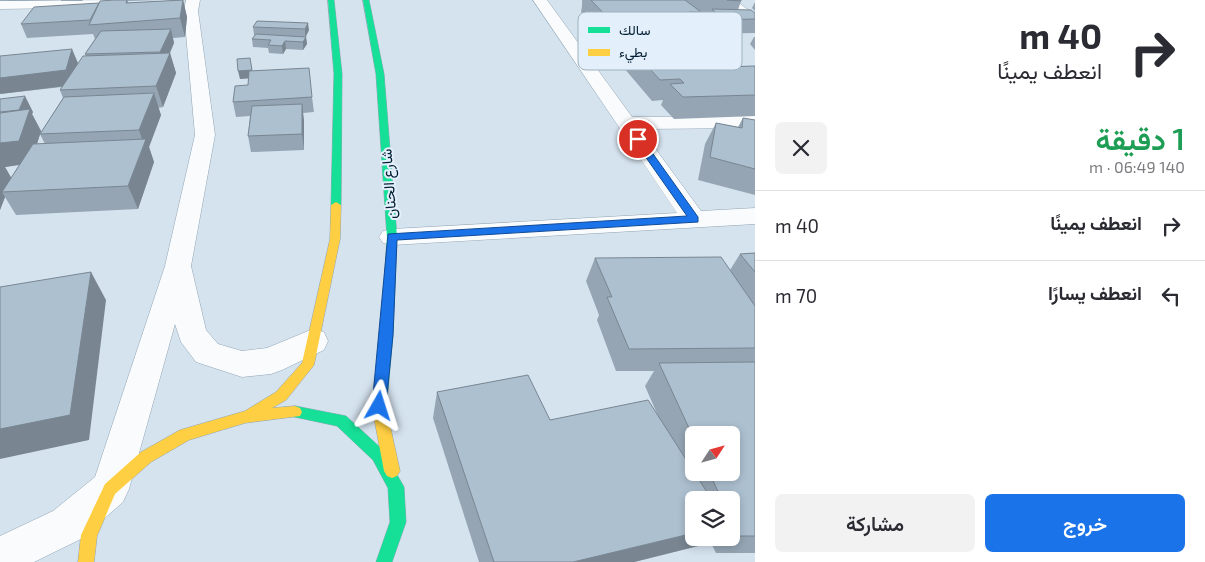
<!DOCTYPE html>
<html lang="ar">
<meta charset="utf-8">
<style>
:root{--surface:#fff;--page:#f2f2f3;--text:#2b2b33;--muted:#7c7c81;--line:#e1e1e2;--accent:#1a73e8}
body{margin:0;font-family:"Exo 2",Vazirmatn,sans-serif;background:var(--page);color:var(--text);direction:rtl;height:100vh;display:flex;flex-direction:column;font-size:19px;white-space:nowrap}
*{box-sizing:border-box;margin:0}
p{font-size:16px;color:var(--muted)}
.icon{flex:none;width:28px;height:28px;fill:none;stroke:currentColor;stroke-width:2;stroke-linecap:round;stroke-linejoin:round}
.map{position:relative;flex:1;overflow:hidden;direction:ltr}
.side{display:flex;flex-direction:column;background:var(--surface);width:450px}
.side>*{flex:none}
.guide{background:#fff;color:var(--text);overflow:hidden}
.needle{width:32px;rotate:54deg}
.fabs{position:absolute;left:685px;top:426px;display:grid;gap:10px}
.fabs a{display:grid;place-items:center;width:55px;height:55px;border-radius:8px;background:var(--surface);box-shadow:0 2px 8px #0003;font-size:25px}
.pin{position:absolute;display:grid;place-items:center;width:42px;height:42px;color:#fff;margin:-21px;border:2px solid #fff;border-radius:50%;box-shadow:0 1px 5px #0007}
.me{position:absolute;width:55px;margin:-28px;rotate:6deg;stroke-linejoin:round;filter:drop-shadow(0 0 4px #0008)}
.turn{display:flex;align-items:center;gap:18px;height:105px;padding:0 20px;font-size:22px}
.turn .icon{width:65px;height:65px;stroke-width:2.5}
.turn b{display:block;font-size:35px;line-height:42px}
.round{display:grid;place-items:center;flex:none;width:52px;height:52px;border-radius:8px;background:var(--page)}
.head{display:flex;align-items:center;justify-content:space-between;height:85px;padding:0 20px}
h1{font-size:30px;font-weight:600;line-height:38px;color:#1e9e55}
.action{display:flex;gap:10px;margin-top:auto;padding:10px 20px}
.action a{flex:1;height:58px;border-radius:8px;background:var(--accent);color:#fff;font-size:20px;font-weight:600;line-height:58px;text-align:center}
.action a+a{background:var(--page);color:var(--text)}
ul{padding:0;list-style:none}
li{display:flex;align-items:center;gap:15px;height:70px;padding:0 20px;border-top:1px solid var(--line)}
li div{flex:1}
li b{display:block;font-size:19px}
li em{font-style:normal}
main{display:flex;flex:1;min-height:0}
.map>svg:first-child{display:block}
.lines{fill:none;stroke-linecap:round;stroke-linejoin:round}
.street-casing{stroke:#92a5b4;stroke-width:1}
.fast-casing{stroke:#92a5b4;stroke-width:1}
.slow-casing{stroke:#92a5b4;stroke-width:1}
.street{fill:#f9fbfd;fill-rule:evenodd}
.fast{fill:#16e098;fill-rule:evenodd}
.slow{fill:#ffcf43;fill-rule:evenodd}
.wall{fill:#95a5b3;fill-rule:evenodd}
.shaded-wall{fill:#798692}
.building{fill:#adc0d0;stroke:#798692}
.route{fill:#1a73e8;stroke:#114b97}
.labels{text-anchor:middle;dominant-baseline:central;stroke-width:4;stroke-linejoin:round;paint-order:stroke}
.street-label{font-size:15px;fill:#021d31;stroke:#e3f0fb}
.key{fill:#e3f0fb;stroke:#a0b1be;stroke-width:1}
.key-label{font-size:14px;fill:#021d31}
</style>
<main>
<section class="side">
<div class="guide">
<div class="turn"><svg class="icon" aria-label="right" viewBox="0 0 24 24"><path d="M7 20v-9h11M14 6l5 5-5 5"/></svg><div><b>40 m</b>انعطف يمينًا</div></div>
</div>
<div class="head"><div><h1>1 دقيقة</h1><p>140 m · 06:49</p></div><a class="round"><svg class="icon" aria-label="close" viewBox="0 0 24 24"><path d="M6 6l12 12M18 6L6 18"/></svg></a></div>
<ul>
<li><svg class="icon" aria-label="right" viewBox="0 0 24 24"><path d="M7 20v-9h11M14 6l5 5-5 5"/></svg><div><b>انعطف يمينًا</b></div><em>40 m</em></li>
<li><svg class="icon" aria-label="left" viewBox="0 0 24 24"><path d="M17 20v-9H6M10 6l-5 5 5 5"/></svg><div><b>انعطف يسارًا</b></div><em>70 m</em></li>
</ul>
<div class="action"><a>خروج</a><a>مشاركة</a></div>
</section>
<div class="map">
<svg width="755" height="562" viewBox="0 0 755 562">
<rect width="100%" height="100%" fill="#d5e3ef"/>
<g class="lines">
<defs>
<path id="street" d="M124,0L130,4L128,7L0,9V1Z
M186,0H200L198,11L215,135L191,266L206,330L218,344L242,351L267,348L313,329L324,332L328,341L324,350L282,370L271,374L242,377L196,362L181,342L175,324L129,489L123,502L81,539L34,562H0V536L53,511L95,477L165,266L195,135L184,11Z
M533,0H547L632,117L755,116V128L641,129L701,211L755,208V224L392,245L383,243L379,237L383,231L392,229L677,213Z
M719,0H735L755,15V26L750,25Z"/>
<path id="fast" d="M328,0H334L342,74L341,205L336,208L331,205L334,74Z
M363,0H369L384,74L397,237L393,335L387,401L385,405L380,407L375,405L373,401L381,335L387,237L376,74Z
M295,406L346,416L383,450L404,487L406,522L392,562H376L390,522L388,488L373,460L337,426L290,416L288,412L290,408Z"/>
<path id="slow" d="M336,202L341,205L340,239L314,365L286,400L272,408L295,406L300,408L302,412L300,416L245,423L189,440L151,462L115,494L97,536L94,562H78L81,535L105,484L141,452L180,430L245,411L276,392L302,363L330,239L331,205Z
M380,395L385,397L387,401L386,407L400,471L397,476L392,478L387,476L384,471L372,407L375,397Z"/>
</defs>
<use href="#street" class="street-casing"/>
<use href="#fast" class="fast-casing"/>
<use href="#slow" class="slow-casing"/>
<use href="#street" class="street"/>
<use href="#fast" class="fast"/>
<use href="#slow" class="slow"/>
</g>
<path class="wall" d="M8,0H59L8,1Z
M61,0H83L82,1H61Z
M114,0H159L128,1V3L183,0L187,17L185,37L173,38L174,43L170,53L176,73L163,107L158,108L161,115L149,147L154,162L138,209L16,215L5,197L0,210V99L33,112L32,114L41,131L37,144H45L40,134L63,98L60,90L62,87L0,94L78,64L86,56L85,54L95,39L93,34L27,38L21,24L99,3ZM19,165L11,178L5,167Z
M582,0H741V1L738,10L755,13V33L705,34L704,33L701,40L720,49V50L724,53L718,67L755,66V116L674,119L661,105L663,100L652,101L618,61L621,53L617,54L581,12L582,6ZM699,17H701L700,21L698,19Z
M755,2V11L752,8Z
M257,21L309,30L306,37L307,44L303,50L286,49L283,54L269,53L268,48L253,47L252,39L255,35H254L253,27Z
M754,37H755V50L750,44Z
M252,71L312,97L314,112L303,113L304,150L251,152L248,136L250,116L236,117L233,102L248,85V78L240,79Z
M743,118L755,120V195L698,180L705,144L716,123L738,127Z
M755,253V553H716L709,539L702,545L634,562H479L433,418L437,392L550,420L658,416L645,386L654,371H616L597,320L599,315L586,281L595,258L730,270L740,254ZM694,435L731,472H694ZM694,500H731V538H694Z"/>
<path class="shaded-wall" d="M183,0L187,17L185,37L180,18Z
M308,23L309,30L305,37V29Z
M171,29L174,43L164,66L160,52Z
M306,37L307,44L303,50V42Z
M285,41L286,49L283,54L282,46Z
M72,49L78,63L73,85L0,94V78Z
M170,53L176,73L163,107L156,86Z
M250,58L253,78L240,79L238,71Z
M154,93L161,115L149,147L154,162L138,209L128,186L144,145L139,130Z
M25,96L33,112L32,114L41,131L31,163L5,167L12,179L2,192L5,197L0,210V143L19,110Z
M302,104L304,120V150L302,134Z
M91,272L106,300L89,440L0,459V429Z
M694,533V538H711L702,545L634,562H573Z"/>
<path class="building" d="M114,0H127L126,3L183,0L180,18L89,25L100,1Z
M591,0H685L701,12H689L707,26L673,27L679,33L623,34Z
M727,0H741V1Z
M99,3L90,20L21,24L34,7Z
M712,9L751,10L755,13V19L711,20L703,13H716Z
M257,21L308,23L305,29L253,27Z
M171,29L160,52L85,54L101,31Z
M256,34L306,37L303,42L285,41L282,46L268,45L271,40L252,39Z
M707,39L724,53L704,54L710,59L680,60L688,68L755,66V95L683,97L670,84L684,83L680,79L660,80L625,42Z
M72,49L66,70L0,78V56Z
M170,53L156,86L60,90L83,56Z
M250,58L252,70L238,71L237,59Z
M309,68L312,97L233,102L235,86L248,85L249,71Z
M154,93L139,130L40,134L64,97Z
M25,96L19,110L0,112V99Z
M302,104V134L248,136L252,106Z
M30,109L19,141L0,143V113Z
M743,118L755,120V169L710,157L716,123L742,128Z
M146,139L128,186L2,192L33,144Z
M755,253V272L740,254Z
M721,257L755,306V348L629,349L607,297H612L595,258Z
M91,272L70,415L0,429V287Z
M755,362V536H738L731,521V500H722L709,472H731V435H694V439L659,363Z
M528,375L550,420L648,400L712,500H694V533L573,562H494L437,392Z"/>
<path class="route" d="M638,136L641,137L698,217V222L397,240L393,335L386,406L384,411L379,413L374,411L372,406L388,234L687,216L633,139Z"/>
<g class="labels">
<g class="street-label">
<text transform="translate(388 184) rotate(-94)">شارع الحنان</text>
</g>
</g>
<rect x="578" y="12" width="164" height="58" rx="8" class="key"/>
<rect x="588" y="27" width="22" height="6" fill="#16e098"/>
<rect x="588" y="49" width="22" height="7" fill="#ffcf43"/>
<g class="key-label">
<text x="619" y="35">سالك</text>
<text x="619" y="57">بطيء</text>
</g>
</svg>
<div class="fabs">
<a><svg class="needle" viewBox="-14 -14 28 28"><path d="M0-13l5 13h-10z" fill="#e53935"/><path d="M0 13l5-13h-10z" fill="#7c7c81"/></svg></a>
<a><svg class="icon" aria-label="layers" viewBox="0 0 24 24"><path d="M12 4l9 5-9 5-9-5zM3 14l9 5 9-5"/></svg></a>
</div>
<div class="pin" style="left:638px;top:139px;background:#d93025"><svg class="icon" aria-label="arrive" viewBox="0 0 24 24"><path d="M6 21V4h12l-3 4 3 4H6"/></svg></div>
<svg class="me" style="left:379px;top:406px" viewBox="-20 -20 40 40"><path d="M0-17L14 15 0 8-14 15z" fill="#1a73e8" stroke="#fff" stroke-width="4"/></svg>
</div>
</main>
